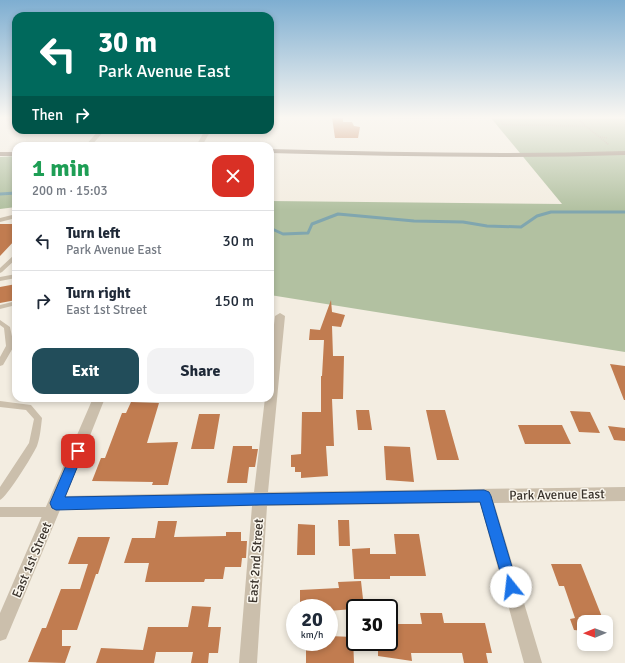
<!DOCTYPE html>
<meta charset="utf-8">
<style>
:root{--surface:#fff;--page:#f2f2f3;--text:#1f2937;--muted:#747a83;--line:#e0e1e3;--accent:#224d5a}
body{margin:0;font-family:Signika,sans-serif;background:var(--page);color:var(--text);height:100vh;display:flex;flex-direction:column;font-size:15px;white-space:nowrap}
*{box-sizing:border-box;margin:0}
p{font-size:13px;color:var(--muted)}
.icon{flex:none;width:22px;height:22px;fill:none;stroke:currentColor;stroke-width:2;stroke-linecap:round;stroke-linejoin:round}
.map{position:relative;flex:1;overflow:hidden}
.drawer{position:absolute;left:12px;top:142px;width:262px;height:260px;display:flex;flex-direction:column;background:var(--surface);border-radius:12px;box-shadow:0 2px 6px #0003}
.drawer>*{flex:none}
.banner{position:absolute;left:12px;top:12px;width:262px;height:122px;border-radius:12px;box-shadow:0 2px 6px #0003;background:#00695c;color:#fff;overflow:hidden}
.needle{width:26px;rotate:269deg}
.tools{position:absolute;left:577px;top:615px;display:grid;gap:8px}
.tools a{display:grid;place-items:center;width:36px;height:36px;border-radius:8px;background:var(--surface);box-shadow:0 2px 6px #0003;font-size:20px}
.speed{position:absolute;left:286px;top:599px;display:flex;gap:8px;font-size:20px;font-weight:700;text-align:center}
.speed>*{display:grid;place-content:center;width:52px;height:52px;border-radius:50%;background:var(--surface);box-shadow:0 2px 6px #0003;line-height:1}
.speed small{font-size:10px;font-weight:400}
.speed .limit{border:2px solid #111;border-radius:6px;background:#fff;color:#111}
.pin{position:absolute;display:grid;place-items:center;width:34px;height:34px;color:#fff;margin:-17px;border-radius:8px;box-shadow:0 2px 6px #0006}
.me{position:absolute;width:44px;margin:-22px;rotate:344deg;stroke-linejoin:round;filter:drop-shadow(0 0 3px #0008)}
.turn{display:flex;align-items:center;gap:14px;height:84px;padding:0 20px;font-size:18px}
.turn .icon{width:52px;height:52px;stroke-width:2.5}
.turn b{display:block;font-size:28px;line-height:34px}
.then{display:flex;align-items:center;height:38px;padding:0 20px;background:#0003;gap:8px;font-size:15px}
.round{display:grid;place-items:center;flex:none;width:42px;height:42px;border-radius:12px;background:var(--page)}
.headline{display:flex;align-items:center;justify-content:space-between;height:68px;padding:0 20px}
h1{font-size:24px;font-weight:700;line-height:30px;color:#1e9e55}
.cta{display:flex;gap:8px;margin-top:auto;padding:8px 20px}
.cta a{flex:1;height:46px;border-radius:12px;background:var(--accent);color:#fff;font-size:16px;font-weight:700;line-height:46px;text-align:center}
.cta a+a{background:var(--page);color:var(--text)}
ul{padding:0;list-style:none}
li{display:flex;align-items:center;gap:12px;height:60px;padding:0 20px;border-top:1px solid var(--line)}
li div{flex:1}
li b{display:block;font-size:15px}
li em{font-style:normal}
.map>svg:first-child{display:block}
.green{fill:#b2c1a1}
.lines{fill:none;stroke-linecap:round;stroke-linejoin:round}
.stream{stroke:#80a6af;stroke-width:3}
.building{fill:#c17c50}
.path{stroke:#b7a997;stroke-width:1.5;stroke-dasharray:1 1;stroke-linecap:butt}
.lane{fill:#cbbfac;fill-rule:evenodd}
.street{fill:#cbbfac;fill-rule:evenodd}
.secondary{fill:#9e8e7e;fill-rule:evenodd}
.route{fill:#1a73e8;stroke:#114b97}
.labels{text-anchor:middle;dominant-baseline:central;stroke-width:3;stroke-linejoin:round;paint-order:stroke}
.near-street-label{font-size:13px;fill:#39322b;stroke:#faf6ed}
</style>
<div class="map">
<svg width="625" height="663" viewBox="0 0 625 663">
<rect width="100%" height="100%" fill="#f3ede1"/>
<path class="green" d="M385,117H625V352L270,295V201L562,204L491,118L399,119Z
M16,156V207L0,209V157Z"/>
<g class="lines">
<path class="stream" d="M0,194L16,193
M270,228L283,234L308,233L312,224L338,214L414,221L463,222L487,226L521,227L537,216L551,212H625"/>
</g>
<path class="building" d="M332,117H343V122H352L354,126L360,127L358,138H335Z
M0,224H16V239L0,256Z
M16,284V300L0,303V287Z
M331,300L332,312L345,315L341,327L332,326L333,356H344L343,399H332L334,446H326L328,476L301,478V472H295V467H291V455L301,454L302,412H321V376H322L324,340H309L310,329L320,330Z
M610,364L625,366V400H624Z
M131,402L159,403L147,443L178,442L168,485H152L153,482L92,481L101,458H105L122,413H126Z
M356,410H369L372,430H358Z
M426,410H445L459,460H437Z
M570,411L590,412L600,433L579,432Z
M199,414H220L214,449H191Z
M518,425H562L571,444H525Z
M608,426L625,428V441L614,440Z
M233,446H252V449H258L255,467H249L247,483H227Z
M384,446L410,447L414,482L386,480Z
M338,520H349L350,546H339Z
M158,521H177L174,537L226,536V532H241V541H247L246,558H242L241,567H225L223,579H205L204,582H145L149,563H124L132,538H155Z
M298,524L315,525V555H297Z
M394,534H419L426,576H390V579H354L352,549L370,548V554H396Z
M78,537H110L98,574H96L77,630H62V646H71L65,663L28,662L42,628H46L61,589H80L88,564H68Z
M551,564H581L604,622H584V631L574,630L570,619L575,618L564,586H559Z
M361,581L364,608L329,611V608H300V590L339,588L338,582Z
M192,606L211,607L208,627H221L218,653H209L208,663H191L193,652H156L154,663H96L101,648L143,650L148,627H188Z
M420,613H442L444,623H485L492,653H486L488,663H464L462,653H411L412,661L378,656V642H389V624H422Z
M329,636L353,637L354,663H306V642H329Z"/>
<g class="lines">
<path class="path" d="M499,117L503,125L586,126
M575,117L609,145
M578,118H625
M600,137L607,138"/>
<path class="lane" d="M16,214V218L0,222V218Z
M16,254V259L2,272L0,273V268L14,255Z
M16,274V278L0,281V277Z
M16,301V305L0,309V305Z
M0,320L10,327L14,346L3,365L0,366V357L6,346L4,328L0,325Z
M0,401L31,405L42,418C41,427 40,438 37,446C33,455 7,497 0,500V487L29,443L34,419L26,410L0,407Z
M0,507H52L56,508L57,512L56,516L52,517H0Z"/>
<path class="street" d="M99,130H105L91,146H85Z
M205,130H211L202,146H196Z
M280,313L285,316L268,492L625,487V501L494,503L542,663H524L480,503L267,506L257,663H239L252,506L60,510L6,639L0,641V613L93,398H105L66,496L254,492L265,398H270V359L275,316Z"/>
<path class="secondary" d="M270,149C389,152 506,155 625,151V155C506,159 389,156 270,153Z
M0,152H16V156H0Z"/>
</g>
<linearGradient id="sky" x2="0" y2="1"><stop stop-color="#7eaed1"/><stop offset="0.56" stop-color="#faf7f2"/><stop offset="1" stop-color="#faf7f2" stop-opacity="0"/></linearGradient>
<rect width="625" height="210" fill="url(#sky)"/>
<path class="route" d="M78,445L82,447L84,451L65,497L484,490L489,492L491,496L518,587L516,592L511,594L506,592L480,502L260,505L56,510L52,508L50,503L74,447Z"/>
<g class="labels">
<g class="near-street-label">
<text transform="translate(557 495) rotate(-1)">Park Avenue East</text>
<text transform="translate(32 560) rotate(-67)">East 1st Street</text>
<text transform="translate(256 561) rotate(-86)">East 2nd Street</text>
</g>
</g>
</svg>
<div class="tools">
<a><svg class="needle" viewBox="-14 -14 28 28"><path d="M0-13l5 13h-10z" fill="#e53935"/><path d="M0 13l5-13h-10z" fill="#747a83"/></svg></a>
</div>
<div class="speed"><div>20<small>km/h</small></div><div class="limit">30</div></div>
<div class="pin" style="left:78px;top:451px;background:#d93025"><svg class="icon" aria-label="arrive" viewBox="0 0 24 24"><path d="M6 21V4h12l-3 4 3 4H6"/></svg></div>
<svg class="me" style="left:511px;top:587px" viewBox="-20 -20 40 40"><circle r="19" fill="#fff"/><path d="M0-13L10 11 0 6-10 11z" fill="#1a73e8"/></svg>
<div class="banner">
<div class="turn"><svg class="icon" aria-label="left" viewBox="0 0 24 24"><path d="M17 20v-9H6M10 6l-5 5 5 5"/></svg><div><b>30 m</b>Park Avenue East</div></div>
<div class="then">Then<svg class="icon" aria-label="right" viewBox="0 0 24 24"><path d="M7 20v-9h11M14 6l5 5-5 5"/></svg></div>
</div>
<section class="drawer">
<div class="headline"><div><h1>1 min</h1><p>200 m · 15:03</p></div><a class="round" style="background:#d93025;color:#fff"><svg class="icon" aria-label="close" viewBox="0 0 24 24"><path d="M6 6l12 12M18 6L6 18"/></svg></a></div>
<ul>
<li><svg class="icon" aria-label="left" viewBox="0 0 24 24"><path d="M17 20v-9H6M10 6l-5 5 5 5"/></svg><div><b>Turn left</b><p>Park Avenue East</p></div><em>30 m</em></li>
<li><svg class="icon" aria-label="right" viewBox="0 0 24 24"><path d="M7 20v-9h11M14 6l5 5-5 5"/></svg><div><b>Turn right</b><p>East 1st Street</p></div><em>150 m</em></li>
</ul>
<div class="cta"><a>Exit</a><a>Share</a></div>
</section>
</div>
